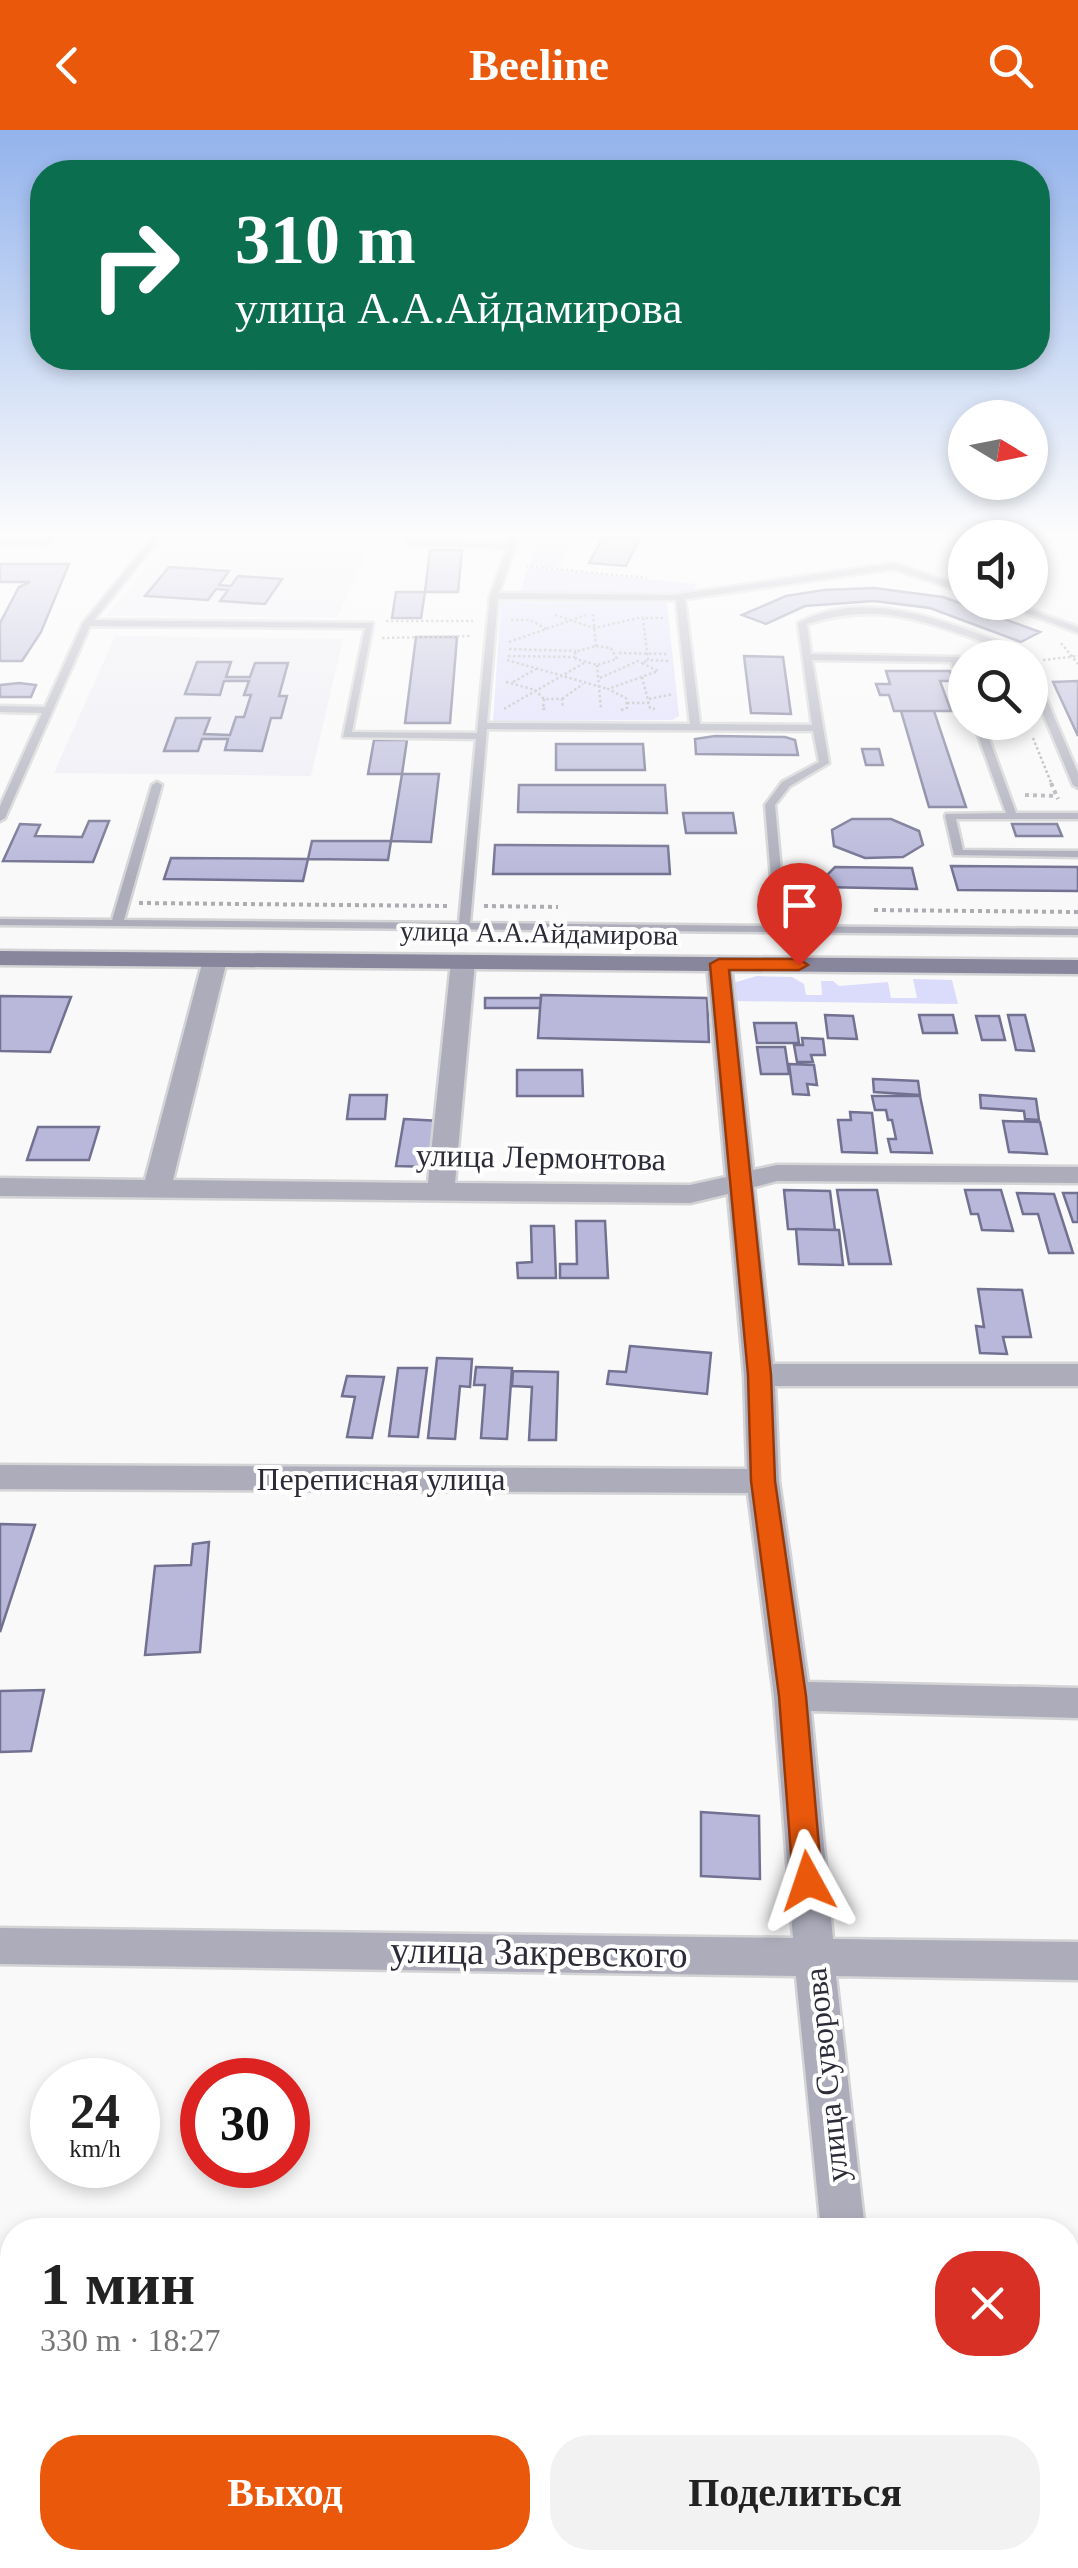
<!DOCTYPE html>
<html lang="ru">
<meta charset="utf-8">
<style>
:root{--surface:#fff;--page:#f2f2f2;--text:#222;--muted:#767676;--accent:#ea580c}
body{margin:0;font-family:Georgia,serif;background:var(--page);color:var(--text);height:100vh;display:flex;flex-direction:column;font-size:38px;white-space:nowrap}
*{box-sizing:border-box;margin:0}
p{font-size:32px;color:var(--muted)}
.icon{flex:none;width:55px;height:55px;fill:none;stroke:currentColor;stroke-width:2;stroke-linecap:round;stroke-linejoin:round}
.map{position:relative;flex:1;overflow:hidden}
.sheet{position:absolute;left:0px;top:2088px;width:1080px;height:352px;display:flex;flex-direction:column;background:var(--surface);border-radius:40px 40px 0 0;box-shadow:0 5px 15px #0003}
.sheet>*{flex:none}
.guide{position:absolute;left:30px;top:30px;width:1020px;height:210px;border-radius:40px;box-shadow:0 5px 15px #0003;background:#0b6e4f;color:#fff;overflow:hidden}
.needle{width:65px;rotate:100deg}
.tools{position:absolute;left:948px;top:270px;display:grid;gap:20px}
.tools a{display:grid;place-items:center;width:100px;height:100px;border-radius:50%;background:var(--surface);box-shadow:0 5px 15px #0003;font-size:50px}
.speed{position:absolute;left:30px;top:1928px;display:flex;gap:20px;font-size:50px;font-weight:700;text-align:center}
.speed>*{display:grid;place-content:center;width:130px;height:130px;border-radius:50%;background:var(--surface);box-shadow:0 5px 15px #0003;line-height:1}
.speed small{font-size:25px;font-weight:400}
.speed .limit{border:15px solid #d22;background:#fff;color:#111}
.pin{position:absolute;display:grid;place-items:center;width:85px;height:85px;color:#fff;margin:-102px -42px;border-radius:50% 50% 50% 0;rotate:-45deg;box-shadow:0 0 10px #0007}
.pin .icon{rotate:45deg}
.me{position:absolute;width:110px;margin:-55px;rotate:355deg;stroke-linejoin:round;filter:drop-shadow(0 0 8px #0008)}
.turn{display:flex;align-items:center;gap:35px;height:210px;padding:0 40px;font-size:45px}
.turn .icon{width:130px;height:130px;stroke-width:2.5}
.turn b{display:block;font-size:70px;line-height:85px}
.round{display:grid;place-items:center;flex:none;width:105px;height:105px;border-radius:40px;background:var(--page)}
.headline{display:flex;align-items:center;justify-content:space-between;height:170px;padding:0 40px}
h1{font-size:60px;font-weight:800;line-height:75px}
.cta{display:flex;gap:20px;margin-top:auto;padding:20px 40px}
.cta a{flex:1;height:115px;border-radius:40px;background:var(--accent);color:#fff;font-size:40px;font-weight:800;line-height:115px;text-align:center}
.cta a+a{background:var(--page);color:var(--text)}
header{display:flex;justify-content:space-between;align-items:center;height:130px;padding:0 40px;background:var(--accent);color:#fff;font-size:45px;font-weight:800}
.map>svg:first-child{display:block}
.built{fill:#ededf5}
.green{fill:#dbdbfc}
.building{fill:#b9b8da;stroke:#727191;stroke-width:2.5}
.lines{fill:none;stroke-linecap:round;stroke-linejoin:round}
.lane-casing{stroke:#d4d4d6;stroke-width:5}
.street-casing{stroke:#d4d4d6;stroke-width:5}
.secondary-casing{stroke:#d4d4d6;stroke-width:5}
.path-far1{stroke:#acacb1;stroke-width:2.5;stroke-dasharray:2.5 2.5;stroke-linecap:butt}
.path{stroke:#acacb1;stroke-width:4;stroke-dasharray:4 4;stroke-linecap:butt}
.lane{fill:#acacbb;fill-rule:evenodd}
.street{fill:#acacbb;fill-rule:evenodd}
.secondary{fill:#87869d;fill-rule:evenodd}
.route{fill:#ea580c;stroke:#983908;stroke-width:2.5}
.labels{text-anchor:middle;dominant-baseline:central;stroke-width:8;stroke-linejoin:round;paint-order:stroke}
.far-street-label{font-size:28px;fill:#2c2c39;stroke:#fff}
.street-label{font-size:32px;fill:#2c2c39;stroke:#fff}
.near-street-label{font-size:38px;fill:#2c2c39;stroke:#fff}
</style>
<header><svg class="icon" aria-label="back" viewBox="0 0 24 24"><path d="M15 5l-7 7 7 7"/></svg>Beeline<svg class="icon" aria-label="search" viewBox="0 0 24 24"><circle cx="10" cy="10" r="6"/><path d="M15 15l6 6"/></svg></header>
<div class="map">
<svg width="1078" height="2438" viewBox="0 0 1078 2438">
<rect width="100%" height="100%" fill="#f9f9f9"/>
<path class="built" d="M164,416L367,424L337,487L106,486Z
M115,506L343,509L311,646L54,643Z"/>
<path class="green" d="M539,407H575L558,438L529,436Z
M528,437L696,454L693,463L684,464L520,463Z
M501,472L667,473L679,586L672,590L493,591Z
M757,846L792,847L804,854L806,865H822L821,851H833L839,856L888,852L891,868H917L913,849L952,850L958,874L735,871L733,853Z"/>
<path class="building" d="M603,407H640L626,436L589,433Z
M430,420H462L458,462H425Z
M0,434H69L41,502L22,531H0V493L19,457L30,452H0Z
M169,437L229,441L219,455L231,456L238,446L282,449L265,474L220,471L228,460L216,459L208,470L145,466Z
M874,458L943,467L1040,502L1021,512L930,478L874,471L805,476L766,494L742,485L786,466L824,460Z
M396,462H425L421,488H392Z
M416,507H457L450,593H405Z
M744,526L783,527L791,584L751,583Z
M197,532H231L226,547H250L255,533H288L279,566H287L281,588H271L262,621L225,620L228,609H202L198,621H164L176,588H210L204,604L230,605L236,587H244L251,565H244L249,551H224L220,565L185,564Z
M886,541H950L954,551H940L951,581H894L889,565H880L876,554H890Z
M1078,551V606L1053,552Z
M19,553L36,555L31,567H0V555Z
M901,581H934L966,677H929Z
M715,606L785,607L795,610L798,625L696,624L695,609Z
M374,610H407L402,644H368Z
M556,614H643L645,640H556Z
M862,619H879L883,635H866Z
M402,644H439L431,712L391,711Z
M519,655H665L667,683L518,682Z
M683,683H733L736,703H686Z
M852,689H891L919,701L923,715L903,727L865,728L834,716L832,700Z
M89,691H109L93,732L3,731L20,694L40,695L35,706L82,707Z
M1012,694H1057L1062,706H1016Z
M312,711H391L388,730L308,729Z
M495,715L668,716L670,744H493Z
M171,728L308,729L303,751L164,749Z
M951,736L1078,737V761L958,760Z
M835,737L912,738L917,759L822,757L819,753Z
M541,865L707,868L709,912L538,908Z
M0,866L71,867L50,922L0,921Z
M485,868H541L540,878H485Z
M825,885L853,886L857,909L828,908Z
M919,885H953L957,903H923Z
M1008,885H1025L1034,921L1016,920Z
M976,886H999L1005,910H982Z
M754,893H796L799,913H757Z
M802,908L823,909L825,925H811L813,932H797L794,915H803Z
M757,917H785L789,944H761Z
M789,934L814,935L817,955L807,954L809,965L793,964Z
M517,940H582L583,966H517Z
M873,949L918,951L920,965L874,962Z
M350,965H387L385,989H347Z
M980,965L1036,969L1039,990L1025,989L1024,981L981,978Z
M872,966H920L932,1023L891,1022L888,1009H896L892,990H888L886,980H875Z
M850,982L872,983L877,1023L842,1022L838,990H851Z
M404,989L440,991L432,1037L396,1036Z
M1003,991L1040,992L1047,1024L1009,1022Z
M38,997H99L89,1030H27Z
M784,1060L830,1061L835,1100L788,1099Z
M837,1060H877L891,1134H849Z
M965,1060H1001L1013,1101L982,1100L978,1084H971Z
M1017,1063L1054,1064L1073,1123H1049L1038,1084H1023Z
M1063,1063H1078V1092H1073Z
M576,1091H605L608,1148H560V1134H577Z
M531,1096H554L556,1148H518L517,1133L532,1132Z
M796,1099L839,1100L843,1135L799,1134Z
M978,1159L1022,1160L1031,1207H1003L1007,1224L980,1223L976,1196L984,1197Z
M630,1216L711,1223L707,1264L607,1254L609,1241L626,1242Z
M437,1228L472,1229L470,1257L460,1256L455,1309L428,1308Z
M476,1237L512,1238L507,1309L481,1308L485,1255H474Z
M398,1238H427L418,1307L389,1306Z
M513,1241L558,1242L556,1310H529L532,1257L512,1256Z
M347,1246L384,1247L372,1308L347,1307L355,1267L342,1266Z
M0,1394L35,1395L0,1502Z
M209,1412L200,1522L145,1525L155,1436L191,1435L193,1414Z
M44,1560L31,1621L0,1622V1561Z
M701,1682L759,1686L760,1749L701,1746Z"/>
<g class="lines">
<defs>
<path id="lane" d="M48,407H57L47,415L0,413V409L45,410Z
M153,407H161L94,490L373,493L352,602L477,603L490,466L507,418L410,415L406,413V407H414V411L509,413L511,407H519L499,463L673,465L894,433L965,457V463L893,439L685,469L700,594L812,595L798,493C855,462 922,483 979,504C996,511 1014,515 1028,528C1013,528 999,517 984,512C916,489 879,472 807,494L811,524L958,527L965,531V538L963,537L965,559L960,556L951,532L812,530L829,633L790,656L775,675L786,796L1078,799V805L0,795V789L112,790L152,655L157,652L162,655L124,790L459,793L476,609L343,607L365,498L90,496L5,688L0,691V676L42,583L0,582V576L45,577L83,493ZM498,469L676,470L690,594L487,593ZM487,599L813,601L819,632L782,652L765,675L775,796L470,793Z
M996,472H1010L1078,497V503Z
M1030,539L1035,542L1078,643V658L1073,655L1030,553Z
M973,592H983L1016,683H1078V689H956L963,720L1078,721V727L954,725L945,686L946,684L1006,683Z
M591,2428H616L617,2438H591Z"/>
<path id="street" d="M215,823L227,830L173,1050L428,1053L451,832L463,825L475,832L455,1053L690,1055L726,1047L707,834L719,827L731,834L753,1040L777,1035L1078,1037V1053L777,1051L754,1057L773,1234H1078V1256H775L779,1351L808,1552L1078,1558V1588L811,1581L833,1809L1078,1812V1850L836,1846L865,2100H821L796,1846L0,1834V1798L793,1808L774,1566L748,1363L0,1359V1335L747,1339L744,1245L728,1064L690,1073L0,1066V1048L145,1050L203,830Z
M143,2428H193L192,2438H142Z
M852,2428H902V2438H852Z"/>
<path id="secondary" d="M0,821L1078,830V844L0,835Z
M0,2383L12,2384V2428H28L12,2434L0,2433Z
M1068,2399H1078V2438H1049L1044,2428H1068Z"/>
</defs>
<use href="#lane" class="lane-casing"/>
<use href="#street" class="street-casing"/>
<use href="#secondary" class="secondary-casing"/>
<path class="path-far1" d="M526,436L647,448
M593,484L596,516
M555,485L594,498L643,487
M663,488H643L648,530L669,531
M511,490H530L546,499
M386,491H473
M382,508L472,506
M509,512L586,485
M1061,513L1078,534
M596,516L611,518L617,529L597,535L576,529L575,522Z
M509,519L576,521
M619,523L668,524
M508,526L575,527
M507,530L608,559
M1043,530L1078,526
M597,535L601,579
M642,547L650,578L655,579
M600,548L638,531L642,533
M506,552L535,560L544,569H562L563,578
M513,552L536,539
M544,569L543,579L547,578
M562,569L583,554
M649,569L673,564
M627,573H649
M504,579L584,533
M621,580L627,578L626,568L608,559L658,541L642,533L648,530
M1002,600L1001,595L1034,594
M1033,608L1052,655"/>
<path class="path" d="M1051,653L1058,669
M1025,665L1057,666
M139,773L448,776
M484,776L558,777
M874,780L1078,782"/>
<use href="#lane" class="lane"/>
<use href="#street" class="street"/>
<use href="#secondary" class="secondary"/>
</g>
<linearGradient id="sky" x2="0" y2="1"><stop stop-color="#93b3ec"/><stop offset="0.54" stop-color="#fcfcfc"/><stop offset="1" stop-color="#fcfcfc" stop-opacity="0"/></linearGradient>
<rect width="1078" height="748" fill="url(#sky)"/>
<path class="route" d="M719,829H799L808,835L799,840H729L771,1245L775,1351L806,1566L822,1751L818,1760L808,1764L797,1760L793,1751L779,1566L751,1351L748,1245L710,834Z"/>
<g class="labels">
<g class="far-street-label">
<text transform="translate(539 803) rotate(1)">улица А.А.Айдамирова</text>
</g>
<g class="street-label">
<text transform="translate(541 1027) rotate(1)">улица Лермонтова</text>
<text x="381" y="1349">Переписная улица</text>
<text transform="translate(826 1945) rotate(-96)">улица Суворова</text>
</g>
<g class="near-street-label">
<text transform="translate(539 1822) rotate(1)">улица Закревского</text>
</g>
</g>
</svg>
<div class="tools">
<a><svg class="needle" viewBox="-14 -14 28 28"><path d="M0-13l5 13h-10z" fill="#e53935"/><path d="M0 13l5-13h-10z" fill="#767676"/></svg></a>
<a><svg class="icon" aria-label="sound" viewBox="0 0 24 24"><path d="M4 9h4l5-4v14l-5-4H4zM17 9q2 3 0 6"/></svg></a>
<a><svg class="icon" aria-label="search" viewBox="0 0 24 24"><circle cx="10" cy="10" r="6"/><path d="M15 15l6 6"/></svg></a>
</div>
<div class="speed"><div>24<small>km/h</small></div><div class="limit">30</div></div>
<div class="pin" style="left:799px;top:835px;background:#d93025"><svg class="icon" aria-label="arrive" viewBox="0 0 24 24"><path d="M6 21V4h12l-3 4 3 4H6"/></svg></div>
<svg class="me" style="left:808px;top:1751px" viewBox="-20 -20 40 40"><path d="M0-17L14 15 0 8-14 15z" fill="#ea580c" stroke="#fff" stroke-width="4"/></svg>
<div class="guide">
<div class="turn"><svg class="icon" aria-label="right" viewBox="0 0 24 24"><path d="M7 20v-9h11M14 6l5 5-5 5"/></svg><div><b>310 m</b>улица А.А.Айдамирова</div></div>
</div>
<section class="sheet">
<div class="headline"><div><h1>1 мин</h1><p>330 m · 18:27</p></div><a class="round" style="background:#d93025;color:#fff"><svg class="icon" aria-label="close" viewBox="0 0 24 24"><path d="M6 6l12 12M18 6L6 18"/></svg></a></div>
<div class="cta"><a>Выход</a><a>Поделиться</a></div>
</section>
</div>
